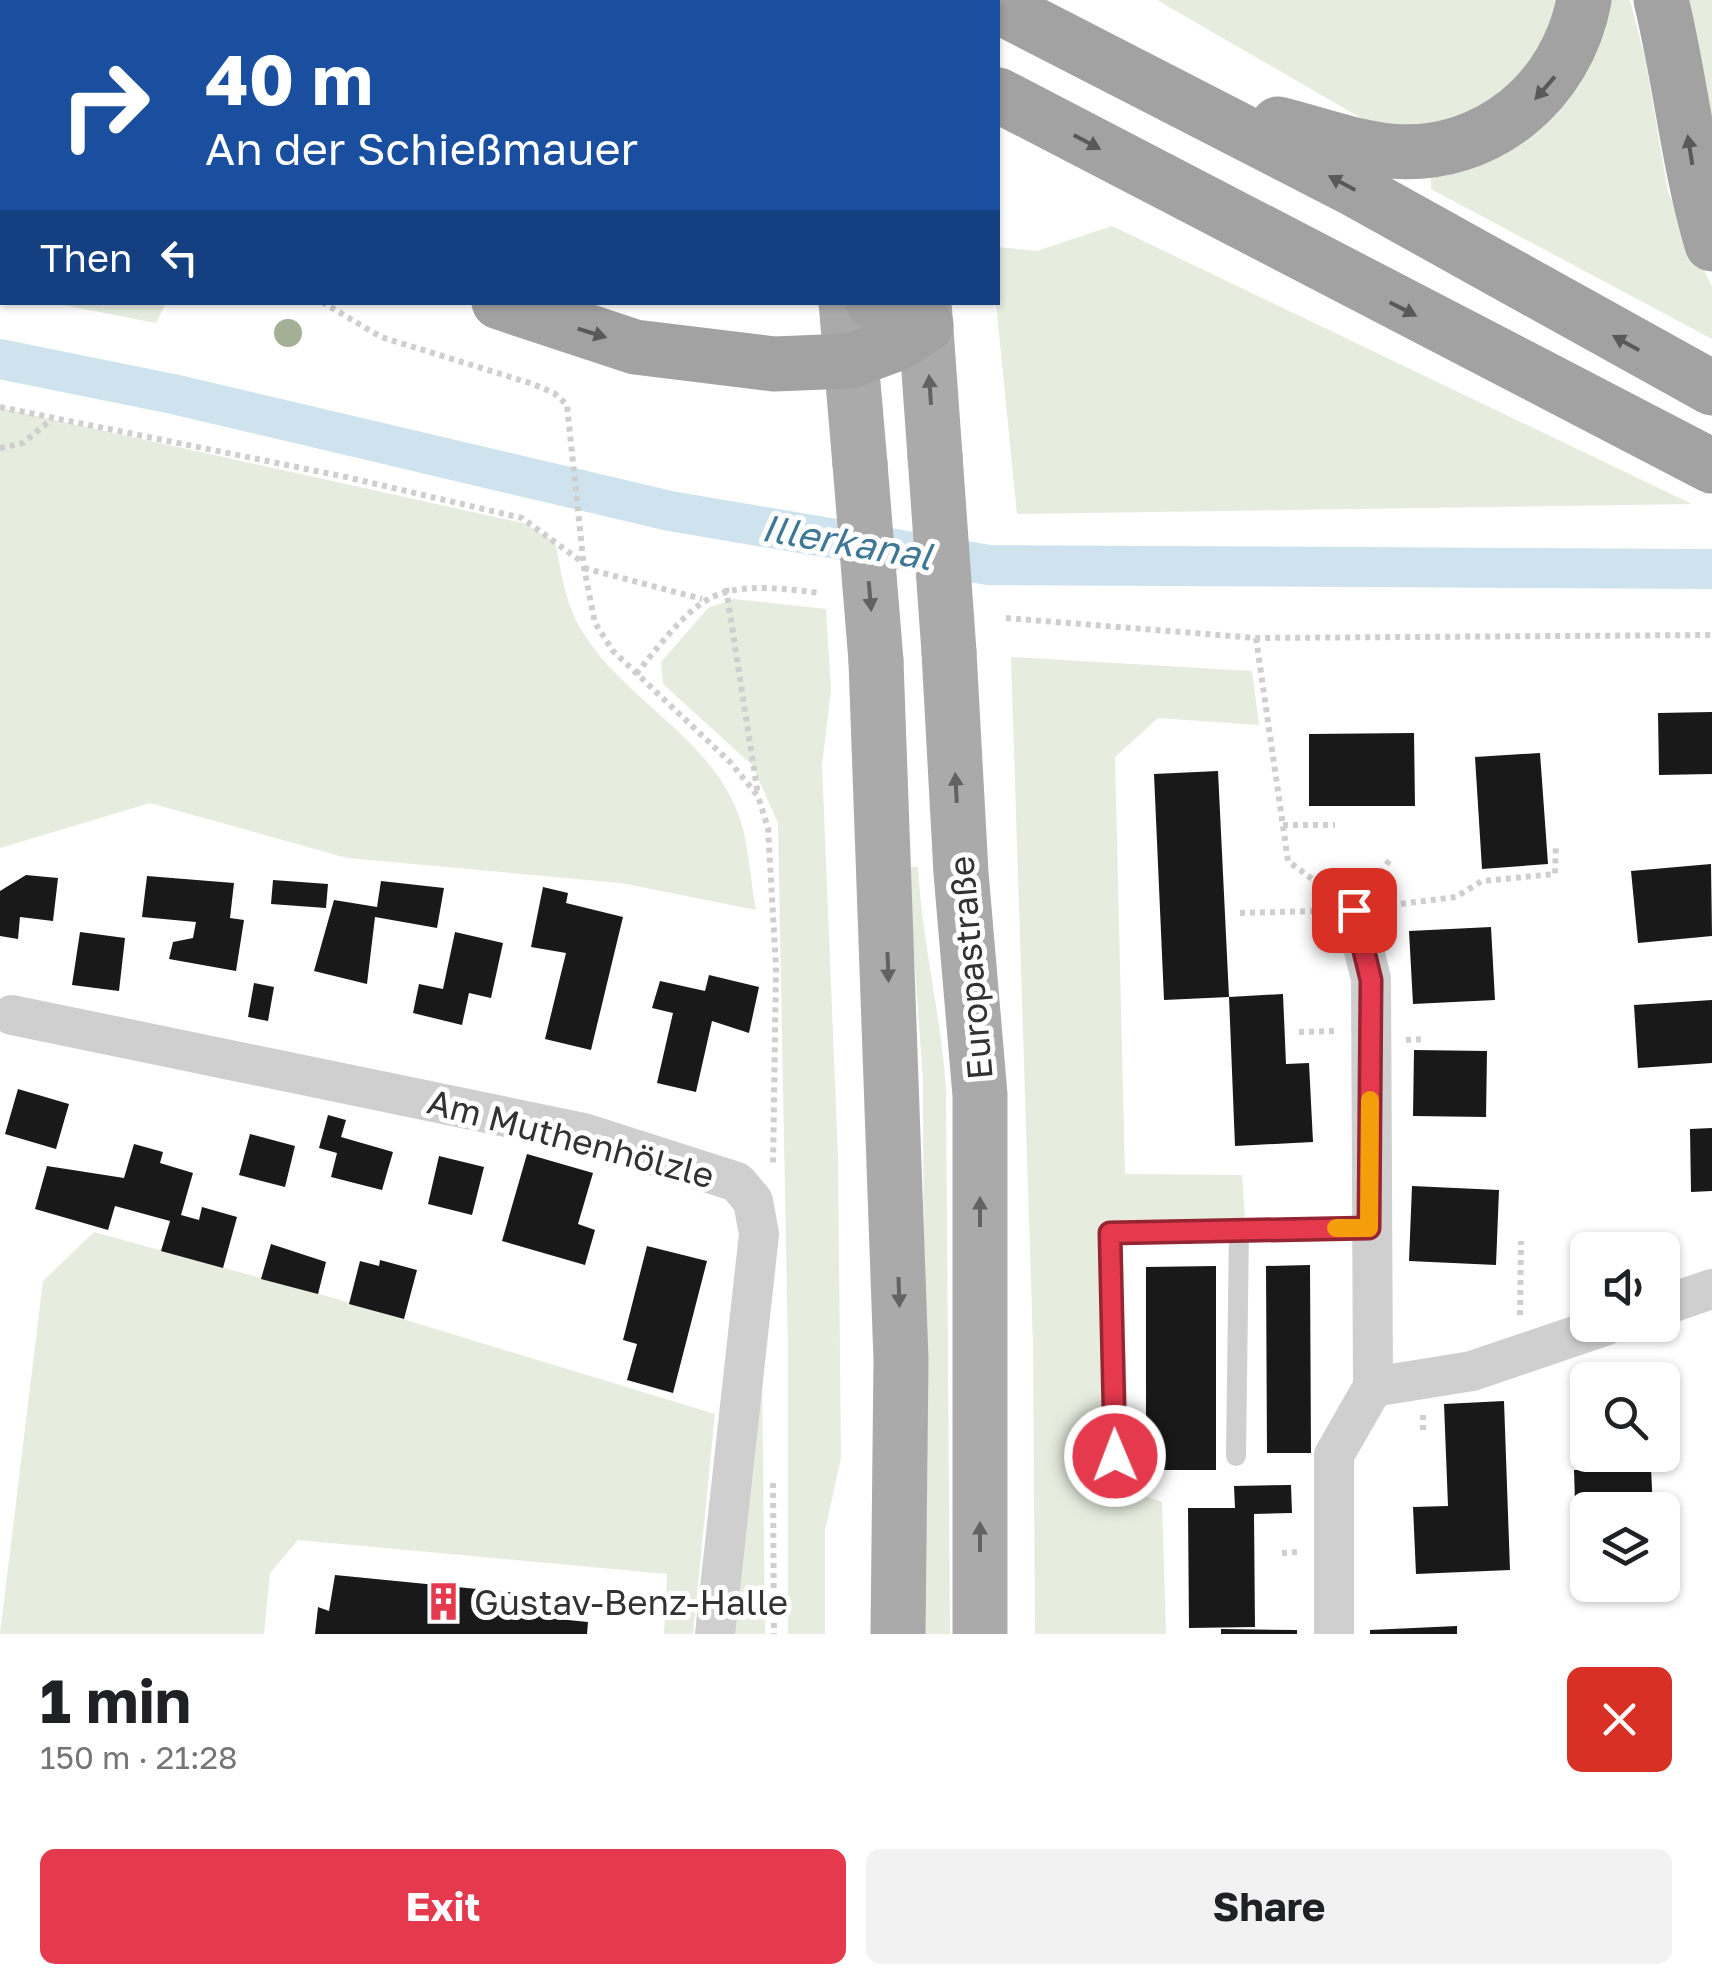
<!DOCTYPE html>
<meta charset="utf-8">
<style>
:root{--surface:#fff;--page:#f2f2f2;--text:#202124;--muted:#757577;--accent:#e5394d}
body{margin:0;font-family:"Golos Text",sans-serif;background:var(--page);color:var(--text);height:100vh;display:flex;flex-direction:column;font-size:38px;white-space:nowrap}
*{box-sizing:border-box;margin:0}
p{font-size:32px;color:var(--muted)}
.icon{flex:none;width:55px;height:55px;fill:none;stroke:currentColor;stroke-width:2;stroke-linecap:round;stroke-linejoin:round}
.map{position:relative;height:1634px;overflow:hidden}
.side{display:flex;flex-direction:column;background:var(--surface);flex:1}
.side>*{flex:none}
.hud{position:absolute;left:0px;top:0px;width:1000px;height:305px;box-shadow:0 2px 8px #0004;background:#1a4fa0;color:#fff;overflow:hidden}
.controls{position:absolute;left:1570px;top:1232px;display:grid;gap:20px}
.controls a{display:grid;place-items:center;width:110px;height:110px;border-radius:15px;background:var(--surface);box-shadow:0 2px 8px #0004;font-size:50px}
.pin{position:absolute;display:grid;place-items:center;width:85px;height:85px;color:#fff;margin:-42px;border-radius:20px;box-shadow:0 5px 15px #0006}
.me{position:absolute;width:110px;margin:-55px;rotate:359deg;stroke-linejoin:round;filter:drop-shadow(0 0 8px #0008)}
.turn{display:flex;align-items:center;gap:35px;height:210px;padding:0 40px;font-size:45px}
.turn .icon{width:130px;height:130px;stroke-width:2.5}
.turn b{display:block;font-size:70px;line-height:85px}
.then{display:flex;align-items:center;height:95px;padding:0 40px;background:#0003;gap:20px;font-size:38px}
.round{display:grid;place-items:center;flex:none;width:105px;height:105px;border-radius:15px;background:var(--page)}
.summary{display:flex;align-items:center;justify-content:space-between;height:170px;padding:0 40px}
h1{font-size:60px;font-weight:700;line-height:75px}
.cta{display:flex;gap:20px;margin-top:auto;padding:20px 40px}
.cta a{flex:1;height:115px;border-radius:15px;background:var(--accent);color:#fff;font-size:40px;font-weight:700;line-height:115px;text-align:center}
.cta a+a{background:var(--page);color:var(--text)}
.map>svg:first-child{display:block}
.green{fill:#e6ecde}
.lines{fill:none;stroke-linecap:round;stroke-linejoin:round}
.canal{stroke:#cee3ee;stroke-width:40}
.building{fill:#191919}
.path{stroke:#cfcfcf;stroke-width:6;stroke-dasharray:5 5;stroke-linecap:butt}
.service{stroke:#cfcfcf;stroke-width:20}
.minor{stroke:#cfcfcf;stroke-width:40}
.primary{stroke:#aaa;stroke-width:55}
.trunk{stroke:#a2a2a2;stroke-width:55}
.primary-bridge{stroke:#aaa;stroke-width:55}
.tree{fill:#a3b095}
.oneway{fill:#595959}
.oneway2{fill:#626262}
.route-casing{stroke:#952532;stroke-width:25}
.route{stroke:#e5394d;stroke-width:18}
.slow{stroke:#f59e0b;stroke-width:18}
.labels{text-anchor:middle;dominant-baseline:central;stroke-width:10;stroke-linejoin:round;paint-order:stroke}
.street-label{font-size:35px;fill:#323232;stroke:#fff}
.poi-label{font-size:35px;fill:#323232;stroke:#fff;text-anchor:start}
.water-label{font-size:38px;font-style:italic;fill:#3f7896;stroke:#fff}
</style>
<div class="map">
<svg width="1712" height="1634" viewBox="0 0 1712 1634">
<rect width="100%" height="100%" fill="#fff"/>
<path class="green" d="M185,0H713L718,2H186Z
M1157,0H1561L1547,45L1511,90L1465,121L1380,129Z
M1601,0H1630L1645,58L1668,192L1712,287V339L1431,189V169Z
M1681,0H1712V158Z
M1112,226L1692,504L1017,514L996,303L998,247L1037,251Z
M53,303H166L156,323Z
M0,408L523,523L555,542C561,572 566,605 582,631C623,699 707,735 737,811C749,840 750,879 756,910L621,883L347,858L150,803L0,848Z
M734,599L826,609L831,690L822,765L838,1156L841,1458L825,1530V1634H788V1349L778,823L752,765L663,684L661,662L708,608Z
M1011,657L1252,671L1259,725L1158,718L1115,757L1125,1174L1242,1175L1246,1234L1121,1244L1131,1491L1162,1502L1166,1634H1035L1033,1345Z
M908,867H918C922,942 941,1014 946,1089L950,1634H925L923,1081Z
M94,1232L337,1299L715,1414L693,1634H664L667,1574L298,1540L270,1573L264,1634H0L43,1281Z
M761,1280L765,1634H723Z"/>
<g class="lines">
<path class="canal" d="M0,359L173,394L670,511L989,565L1712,569"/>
</g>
<path class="building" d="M1712,712V774L1659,775L1658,713Z
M1414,733L1415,806H1309V734Z
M1540,753L1548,864L1482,869L1475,757Z
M1218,771L1229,997L1164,1000L1154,774Z
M1711,864L1712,936L1638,943L1631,871Z
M26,875L58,878L53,921L20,917L18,939L0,936V891Z
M147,876L234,883L230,918L244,920L236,971L169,959L173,942L193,938L196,922L142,917Z
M273,880L328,884L326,908L271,904Z
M381,881L444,888L437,928L375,917L367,984L314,971L334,900L377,907Z
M543,887L568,893L566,903L623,917L591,1050L545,1039L566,953L531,947Z
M1491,927L1495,1000L1413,1004L1409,931Z
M80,932L125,938L119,991L72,985Z
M455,932L503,943L491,998L469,993L462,1025L413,1013L419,984L443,989Z
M709,975L759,987L749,1033L712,1021L696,1092L657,1083L673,1013L652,1008L660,981L705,991Z
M254,983L274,987L268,1021L248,1017Z
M1283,994L1286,1064L1309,1063L1313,1142L1235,1146L1229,997Z
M1712,1000V1063L1638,1068L1634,1005Z
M1414,1050L1487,1051L1486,1117L1413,1116Z
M18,1089L69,1104L56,1149L5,1134Z
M328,1115L346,1120L341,1137L393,1152L382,1190L331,1177L337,1153L319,1148Z
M1712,1128V1191L1691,1192L1690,1129Z
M250,1134L295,1146L285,1187L239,1175Z
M134,1144L163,1152L160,1163L193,1173L181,1215L199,1220L202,1207L237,1217L223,1268L161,1251L170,1221L115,1206L108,1230L35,1209L47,1166L124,1178Z
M527,1154L593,1173L578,1224L595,1230L585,1265L502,1241Z
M439,1156L484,1167L472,1215L428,1204Z
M1412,1186L1499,1190L1496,1265L1409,1261Z
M271,1244L326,1262L318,1294L261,1279Z
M647,1246L707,1261L673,1393L627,1380L637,1344L623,1340Z
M380,1260L417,1270L404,1319L349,1304L360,1261L379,1266Z
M1310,1265L1311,1453H1267L1266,1266Z
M1216,1266V1470H1146V1267Z
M1504,1401L1510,1570L1416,1574L1413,1507L1448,1506L1444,1404Z
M1651,1468L1653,1510H1588V1534H1576L1574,1470Z
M1291,1485L1292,1513L1254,1514L1255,1627L1189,1628L1188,1508H1235L1234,1486Z
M335,1575L558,1597V1619L588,1622L587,1634H315L318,1607L329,1611Z
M1457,1626V1634H1370V1630Z
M1221,1629L1297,1630V1634H1221Z"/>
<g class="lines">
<path class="path" d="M17,0L19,2
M322,302L381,337L533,384L554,393L567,405L584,568L595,623L613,651L730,762L758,796L768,828L776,967L773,1166
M0,407L346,477L522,518L582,562
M0,448L23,443L52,419
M584,568L702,599
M726,588L758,795
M1006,618L1256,638L1712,635
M1256,638L1288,861L1327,890
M636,674C703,591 711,579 820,593
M1283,825H1335
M1375,881L1391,858
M1391,905L1456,897L1482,881L1555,874L1556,845
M1240,913L1319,911
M1299,1032L1334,1031
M1406,1040L1425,1039
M1520,1315L1521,1241
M1423,1415V1430
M773,1483L774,1634
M1282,1553L1298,1552"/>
<path class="service" d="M1115,1456L1110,1233L1239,1229
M1236,1456L1239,1229L1369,1228"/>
<path class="minor" d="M12,1015L584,1133L737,1182L753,1201L759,1234L715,1634
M1662,1306L1712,1289
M1373,1387L1472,1371L1607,1325
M1334,1634V1455L1373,1387L1371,979L1354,910"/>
<path class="primary" d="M896,0L897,2
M846,302L860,464
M924,302L935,456
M949,652L961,873L980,1095V1634
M876,661L901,1360L898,1634"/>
<path class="trunk" d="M105,0L107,2
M163,0L164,2
M823,0L828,2
M1661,0C1681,81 1688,164 1712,244
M998,6L1352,188L1712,388
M998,95L1712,466
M1278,124C1314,133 1352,147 1390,151C1487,160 1567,91 1584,0
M499,302L635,347L774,364L850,361L896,344L926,325L873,302"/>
<path class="primary-bridge" d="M935,456L949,652
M860,464L876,661"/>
</g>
<circle class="tree" cx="288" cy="333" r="14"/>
<defs><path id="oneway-solid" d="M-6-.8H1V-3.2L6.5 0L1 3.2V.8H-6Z" transform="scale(2.5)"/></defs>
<g class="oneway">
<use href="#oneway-solid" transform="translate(1545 88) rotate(131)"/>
<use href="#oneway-solid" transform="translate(1087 142) rotate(28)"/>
<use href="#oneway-solid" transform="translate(1690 150) rotate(-99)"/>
<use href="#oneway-solid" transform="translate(1342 183) rotate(-152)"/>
<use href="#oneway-solid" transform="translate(1403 309) rotate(27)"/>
<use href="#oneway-solid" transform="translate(592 333) rotate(17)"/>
<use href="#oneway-solid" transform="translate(1626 343) rotate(-151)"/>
</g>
<g class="oneway2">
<use href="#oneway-solid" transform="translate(930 390) rotate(-94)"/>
<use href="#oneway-solid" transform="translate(870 596) rotate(85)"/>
<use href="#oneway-solid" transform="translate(956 788) rotate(-93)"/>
<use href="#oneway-solid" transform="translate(888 967) rotate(88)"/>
<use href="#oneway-solid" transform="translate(980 1212) rotate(-90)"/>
<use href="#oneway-solid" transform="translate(899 1292) rotate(88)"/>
<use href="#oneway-solid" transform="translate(980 1537) rotate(-90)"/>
</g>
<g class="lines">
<defs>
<path id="route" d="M1115,1456L1110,1233L1369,1228L1371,980L1354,910"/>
</defs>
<use href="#route" class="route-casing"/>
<use href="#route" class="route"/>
<path class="slow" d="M1336,1228H1369L1370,1100"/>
</g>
<defs>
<symbol id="building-bare" viewBox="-9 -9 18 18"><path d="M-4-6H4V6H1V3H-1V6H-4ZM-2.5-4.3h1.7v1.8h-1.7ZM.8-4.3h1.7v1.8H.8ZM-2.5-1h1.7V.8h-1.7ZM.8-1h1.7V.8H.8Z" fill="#e5394d" stroke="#fff" stroke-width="2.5" paint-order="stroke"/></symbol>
</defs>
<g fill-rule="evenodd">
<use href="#building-bare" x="416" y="1574" width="55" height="55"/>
</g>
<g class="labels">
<g class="street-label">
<text transform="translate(970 968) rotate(-95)">Europastraße</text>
<text transform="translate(571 1138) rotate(15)">Am Muthenhölzle</text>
</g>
<g class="poi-label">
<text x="474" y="1602">Gustav-Benz-Halle</text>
</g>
<g class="water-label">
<text transform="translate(847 541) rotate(10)">Illerkanal</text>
</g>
</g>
</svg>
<div class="controls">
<a><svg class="icon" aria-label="sound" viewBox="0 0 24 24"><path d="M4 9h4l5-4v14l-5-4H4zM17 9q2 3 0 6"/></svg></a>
<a><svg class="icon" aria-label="search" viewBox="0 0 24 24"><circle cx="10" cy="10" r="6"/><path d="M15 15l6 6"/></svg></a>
<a><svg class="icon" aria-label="layers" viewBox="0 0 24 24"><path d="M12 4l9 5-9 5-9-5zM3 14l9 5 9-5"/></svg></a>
</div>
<div class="pin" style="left:1354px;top:910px;background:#d93025"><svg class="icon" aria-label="arrive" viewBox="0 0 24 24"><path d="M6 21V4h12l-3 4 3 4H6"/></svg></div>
<svg class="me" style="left:1115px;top:1456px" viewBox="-20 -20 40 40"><circle r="17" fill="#e5394d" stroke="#fff" stroke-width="3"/><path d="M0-11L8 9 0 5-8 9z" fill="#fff"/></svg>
<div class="hud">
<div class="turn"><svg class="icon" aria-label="right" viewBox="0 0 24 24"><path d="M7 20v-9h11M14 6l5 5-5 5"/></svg><div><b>40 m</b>An der Schießmauer</div></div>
<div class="then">Then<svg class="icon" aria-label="left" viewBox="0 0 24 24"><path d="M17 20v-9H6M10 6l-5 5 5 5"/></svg></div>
</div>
</div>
<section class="side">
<div class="summary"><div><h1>1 min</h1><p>150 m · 21:28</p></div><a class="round" style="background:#d93025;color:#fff"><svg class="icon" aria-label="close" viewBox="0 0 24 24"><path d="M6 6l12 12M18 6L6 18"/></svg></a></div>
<div class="cta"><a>Exit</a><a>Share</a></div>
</section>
